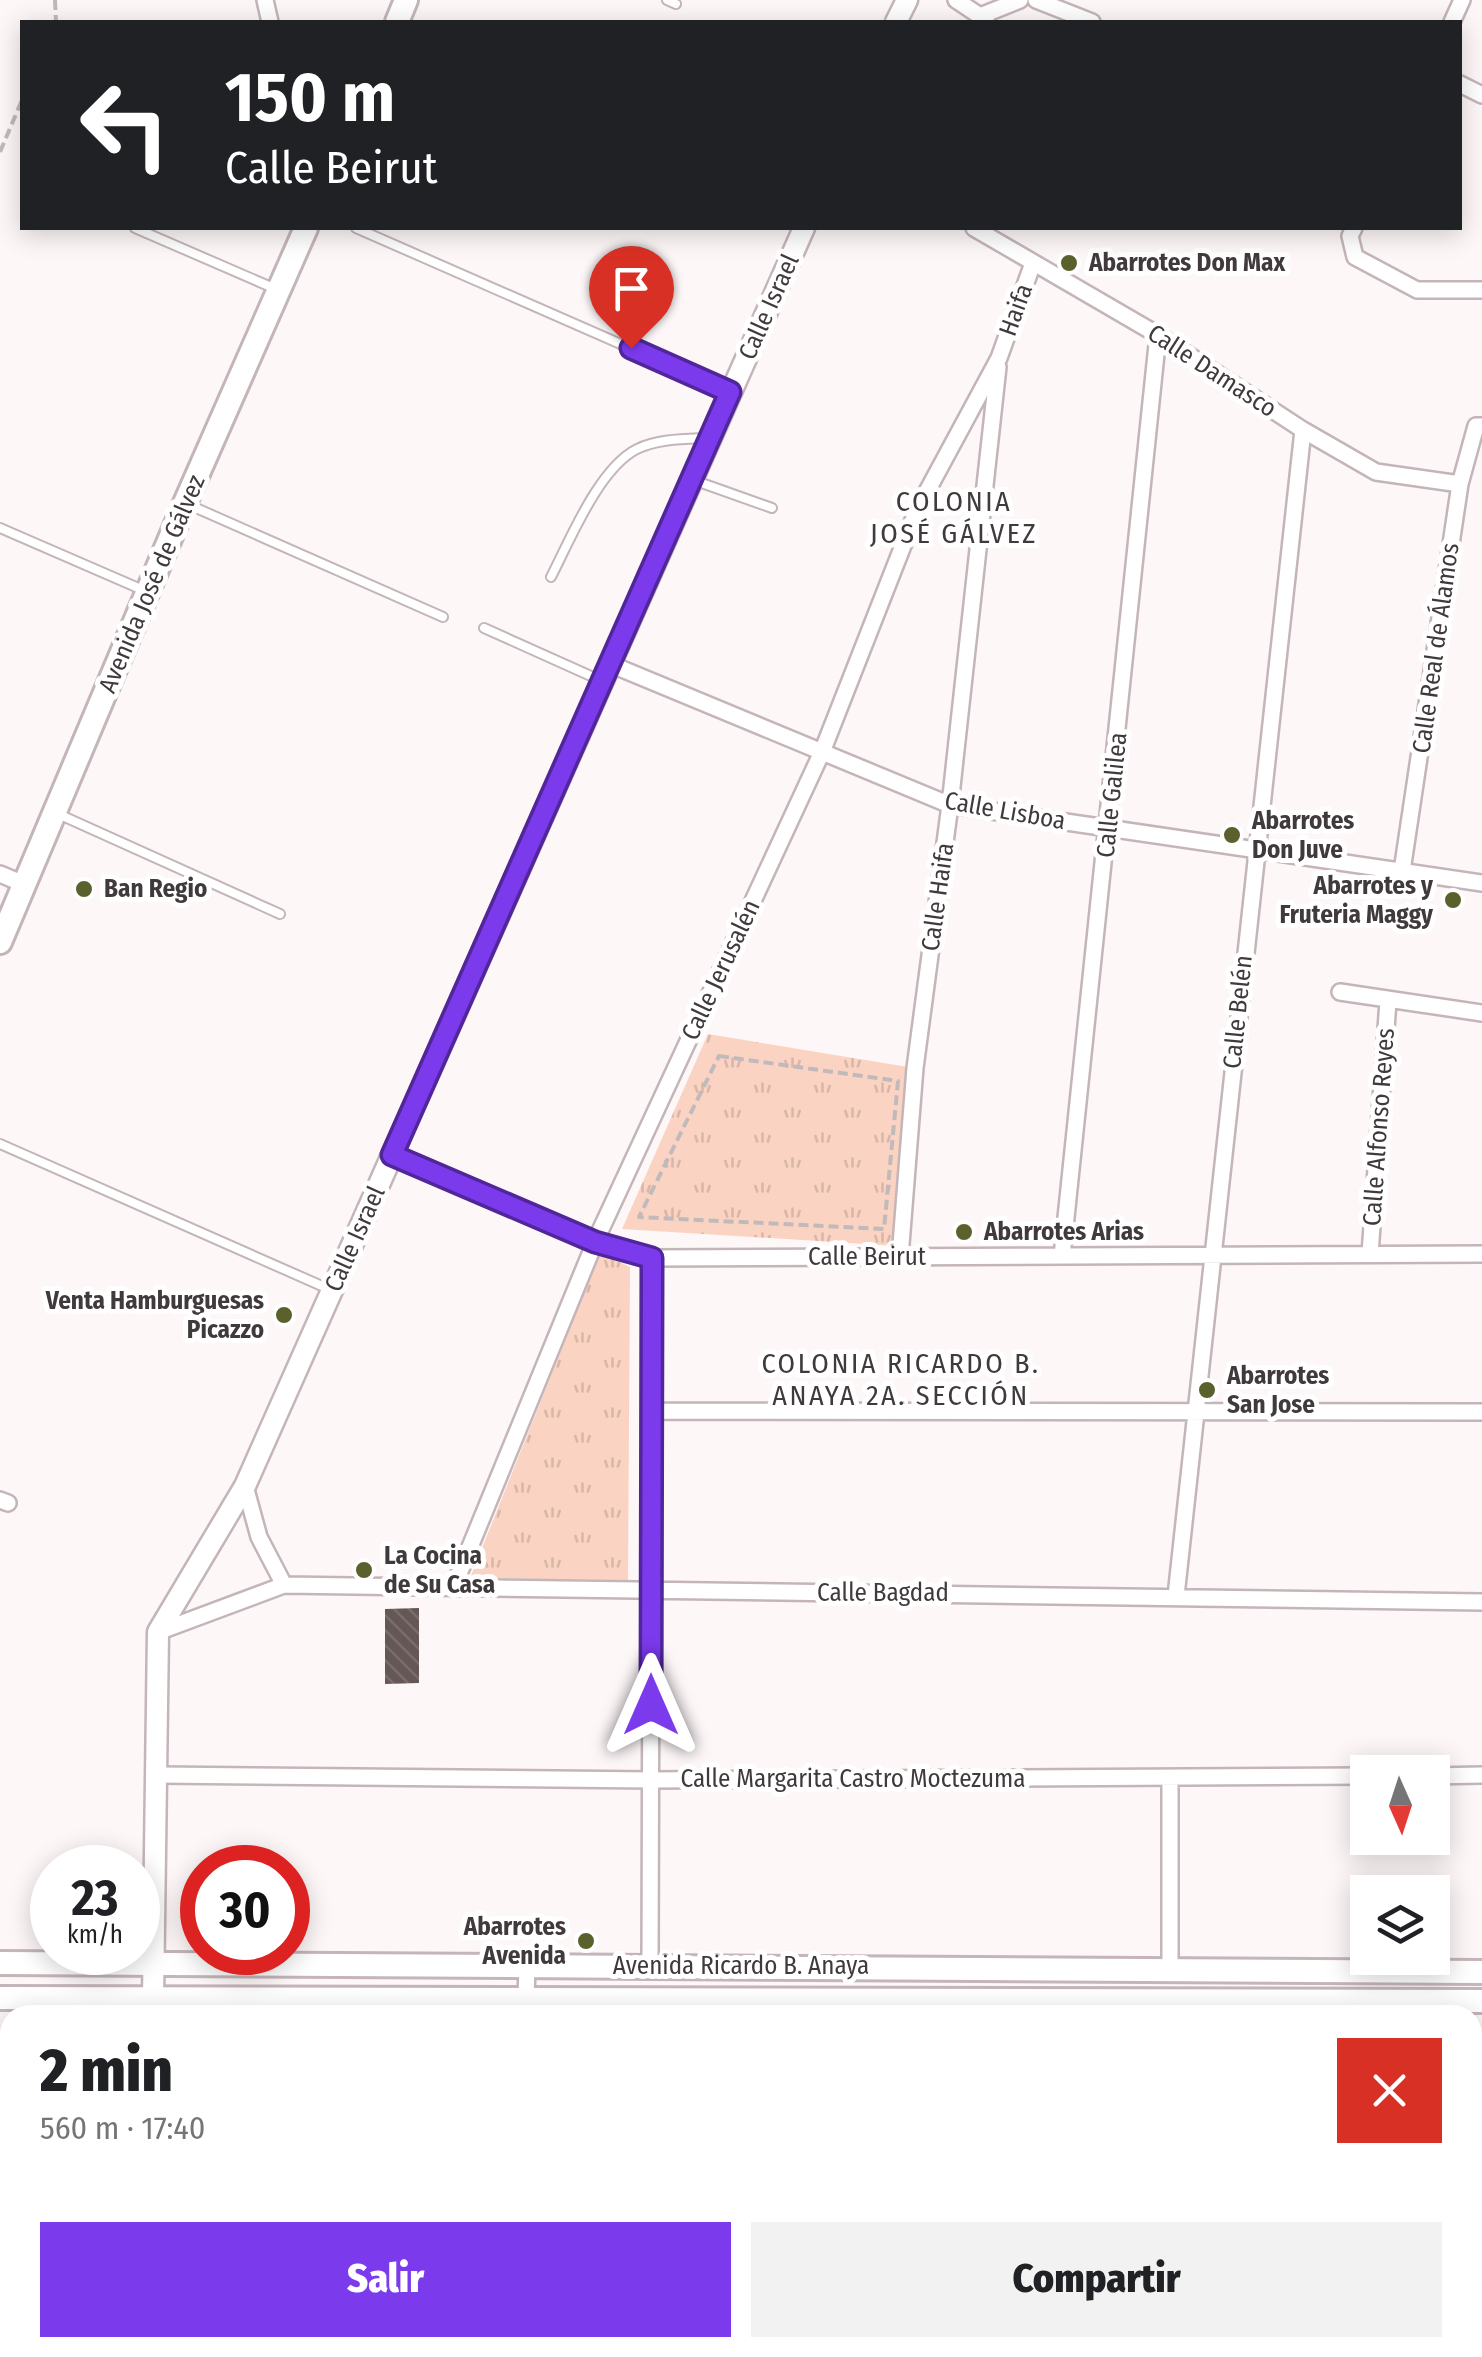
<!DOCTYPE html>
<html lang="es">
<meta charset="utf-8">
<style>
:root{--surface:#fff;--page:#f2f2f2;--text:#202124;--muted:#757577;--accent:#7c3aed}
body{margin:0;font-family:"Fira Sans Condensed",sans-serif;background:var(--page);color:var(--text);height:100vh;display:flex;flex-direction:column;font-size:38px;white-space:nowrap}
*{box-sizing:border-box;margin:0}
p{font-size:32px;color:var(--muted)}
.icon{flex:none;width:55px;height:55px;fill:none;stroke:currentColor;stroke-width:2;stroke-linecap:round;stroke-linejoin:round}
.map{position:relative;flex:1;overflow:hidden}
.side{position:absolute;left:0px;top:2005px;width:1482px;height:352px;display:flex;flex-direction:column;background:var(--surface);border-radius:30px 30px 0 0;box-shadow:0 5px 25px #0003}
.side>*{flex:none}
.guide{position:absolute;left:20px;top:20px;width:1442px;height:210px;border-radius:0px;box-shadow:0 5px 25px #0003;background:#202124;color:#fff;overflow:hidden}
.needle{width:65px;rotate:177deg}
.buttons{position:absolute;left:1350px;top:1755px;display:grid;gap:20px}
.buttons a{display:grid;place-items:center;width:100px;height:100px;border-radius:0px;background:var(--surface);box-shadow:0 5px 25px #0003;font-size:50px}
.speed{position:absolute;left:30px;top:1845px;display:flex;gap:20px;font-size:50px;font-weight:700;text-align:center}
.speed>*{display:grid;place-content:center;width:130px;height:130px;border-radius:50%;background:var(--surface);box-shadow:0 5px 25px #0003;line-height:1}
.speed small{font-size:25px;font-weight:400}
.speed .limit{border:15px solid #d22;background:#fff;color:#111}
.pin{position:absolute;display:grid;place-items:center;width:85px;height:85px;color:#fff;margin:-102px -42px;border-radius:50% 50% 50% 0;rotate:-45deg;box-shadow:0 0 10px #0007}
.pin .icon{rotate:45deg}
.me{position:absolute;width:110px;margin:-55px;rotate:0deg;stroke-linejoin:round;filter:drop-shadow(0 0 8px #0008)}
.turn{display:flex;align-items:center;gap:35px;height:210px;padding:0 40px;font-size:45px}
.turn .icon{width:130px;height:130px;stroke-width:2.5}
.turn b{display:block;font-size:70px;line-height:85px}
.round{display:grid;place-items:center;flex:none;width:105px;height:105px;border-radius:0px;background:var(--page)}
.head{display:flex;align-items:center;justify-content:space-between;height:170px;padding:0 40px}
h1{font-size:60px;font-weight:800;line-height:75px}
.primary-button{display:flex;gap:20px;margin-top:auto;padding:20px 40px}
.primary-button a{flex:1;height:115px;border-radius:0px;background:var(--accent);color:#fff;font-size:40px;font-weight:800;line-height:115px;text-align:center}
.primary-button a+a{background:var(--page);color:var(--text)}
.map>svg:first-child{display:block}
.park{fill:url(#park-tufts)}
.building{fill:url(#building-back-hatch)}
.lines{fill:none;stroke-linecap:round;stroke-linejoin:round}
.service-casing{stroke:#c4b5b9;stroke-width:12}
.minor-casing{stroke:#c4b5b9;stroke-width:20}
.tertiary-casing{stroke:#c4b5b9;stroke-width:25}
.secondary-casing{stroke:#c4b5b9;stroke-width:28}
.path{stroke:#c0babb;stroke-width:4;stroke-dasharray:10 5;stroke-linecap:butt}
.service{stroke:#fff;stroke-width:8}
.minor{stroke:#fff;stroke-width:15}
.tertiary{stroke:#fff;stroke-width:20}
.secondary{stroke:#fff;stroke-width:22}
.route-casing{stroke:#51269a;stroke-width:25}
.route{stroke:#7c3aed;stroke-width:18}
.poi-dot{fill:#5b602d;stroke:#fff;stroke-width:4}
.labels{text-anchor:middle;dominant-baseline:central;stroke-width:10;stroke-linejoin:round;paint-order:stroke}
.poi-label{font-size:25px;font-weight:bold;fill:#403a3c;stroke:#fff;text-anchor:start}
.street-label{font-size:25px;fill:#403a3c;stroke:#fff}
.neighbourhood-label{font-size:28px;letter-spacing:2.5px;fill:#403a3c;stroke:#fff}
</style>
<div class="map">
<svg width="1482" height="2357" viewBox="0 0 1482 2357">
<defs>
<pattern id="park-tufts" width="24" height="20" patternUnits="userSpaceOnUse" patternTransform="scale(2.5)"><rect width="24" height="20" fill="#fbd3c3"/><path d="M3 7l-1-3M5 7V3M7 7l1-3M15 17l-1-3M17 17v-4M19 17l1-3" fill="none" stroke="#d8b6a8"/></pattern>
<pattern id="building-back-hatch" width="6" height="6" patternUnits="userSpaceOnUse" patternTransform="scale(2.5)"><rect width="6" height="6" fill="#645756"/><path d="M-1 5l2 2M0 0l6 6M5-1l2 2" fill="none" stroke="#786d6c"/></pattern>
</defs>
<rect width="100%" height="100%" fill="#fdf7f8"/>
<path class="park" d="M708,1034L914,1068L898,1246L622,1229Z
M600,1253L630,1267L628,1580L470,1578Z
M579,2010L906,2015H616Z"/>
<path class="building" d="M419,1608V1683L385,1684V1609Z
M0,2081H10V2129H0Z
M0,2283H10V2332H0Z"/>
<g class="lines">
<defs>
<path id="service" d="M667,0L676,4
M135,228L278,290
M356,228L730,392
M696,481L772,508
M187,504L443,617
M0,528L143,590
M551,577C570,540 599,468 637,449C658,439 683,439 706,438
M484,628L602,681
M56,813L280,914
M0,1144L331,1290
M1472,2107H1482
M1472,2177L1482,2176
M1472,2296L1482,2295"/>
<path id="minor" d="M265,0L270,22
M956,0L986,20
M1036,0L1092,22
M980,16L1020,0
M1452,22L1462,0
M1460,84L1482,95
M974,228L1158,335L1303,430L1376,472L1460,484
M1354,228L1350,236L1355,257L1417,290H1482
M610,664L950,805L1482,883
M1402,871L1460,484L1476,426H1482
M0,874L26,885
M1340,992L1482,1013
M392,1155L595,1242L652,1258L1482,1254
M1370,1254L1388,1001
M1062,1256L1158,335
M900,1257L915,1068L950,805L998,367
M652,1411L1482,1412
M245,1486L259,1537L284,1585
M0,1500L8,1503
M454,1586L595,1242L822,752L917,510L999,358L1033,263
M1176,1596L1303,430
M158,1632L284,1585L1482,1602
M158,1775L651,1780L1368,1776
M1432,1776L1482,1775
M650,1965L652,1258
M527,1966L526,1998L561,2015
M1170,1971V1778
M791,2348L792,2357
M939,2348L940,2357
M1063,2348L1064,2357
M1222,2348L1224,2351
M1262,2348L1266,2357
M237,2357L239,2348
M448,2357L449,2348
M538,2357V2348"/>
<path id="tertiary" d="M896,22L907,0
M153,1998L158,1632L245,1486L804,228"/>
<path id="secondary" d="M397,22L406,0
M0,942L185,503L306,228
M0,1963L1482,1972
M0,1998L1482,2001"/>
</defs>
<use href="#service" class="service-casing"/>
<use href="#minor" class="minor-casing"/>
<use href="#tertiary" class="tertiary-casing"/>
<use href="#secondary" class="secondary-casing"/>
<path class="path" d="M55,0L56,22
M0,152L22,100
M719,1056L898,1081L884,1229L639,1217Z"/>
<use href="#service" class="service"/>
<use href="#minor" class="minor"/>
<use href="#tertiary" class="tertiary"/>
<use href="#secondary" class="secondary"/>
</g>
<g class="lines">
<defs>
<path id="route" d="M631,348L730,392L392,1155L595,1242L652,1258L651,1705"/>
</defs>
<use href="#route" class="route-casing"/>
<use href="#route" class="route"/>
</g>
<g class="poi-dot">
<circle cx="1069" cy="263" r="10"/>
<circle cx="1232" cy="835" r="10"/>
<circle cx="84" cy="889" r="10"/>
<circle cx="1453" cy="900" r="10"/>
<circle cx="964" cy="1232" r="10"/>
<circle cx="284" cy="1315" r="10"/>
<circle cx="1207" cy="1390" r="10"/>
<circle cx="364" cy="1570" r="10"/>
<circle cx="586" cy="1941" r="10"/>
</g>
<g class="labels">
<g class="poi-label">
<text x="1089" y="263">Abarrotes Don Max</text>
<text x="1252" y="821">Abarrotes<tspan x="1252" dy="29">Don Juve</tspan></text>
<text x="1433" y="886" text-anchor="end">Abarrotes y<tspan x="1433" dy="29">Fruteria Maggy</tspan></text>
<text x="104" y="889">Ban Regio</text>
<text x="984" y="1232">Abarrotes Arias</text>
<text x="264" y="1301" text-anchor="end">Venta Hamburguesas<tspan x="264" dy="29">Picazzo</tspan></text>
<text x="1227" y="1376">Abarrotes<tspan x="1227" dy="29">San Jose</tspan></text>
<text x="384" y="1556">La Cocina<tspan x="384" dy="29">de Su Casa</tspan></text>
<text x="566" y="1927" text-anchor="end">Abarrotes<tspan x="566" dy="29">Avenida</tspan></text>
</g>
<g class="street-label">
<text transform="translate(769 307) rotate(-66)">Calle Israel</text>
<text transform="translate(1016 310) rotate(-70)">Haifa</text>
<text transform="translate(1212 371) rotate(33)">Calle Damasco</text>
<text transform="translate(152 584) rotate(-67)">Avenida José de Gálvez</text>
<text transform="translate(1436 648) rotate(-82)">Calle Real de Álamos</text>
<text transform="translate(1112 795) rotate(-84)">Calle Galilea</text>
<text transform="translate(1005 811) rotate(10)">Calle Lisboa</text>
<text transform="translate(938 897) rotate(-82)">Calle Haifa</text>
<text transform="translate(721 970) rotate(-65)">Calle Jerusalén</text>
<text transform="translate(1238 1012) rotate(-84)">Calle Belén</text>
<text transform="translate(1379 1127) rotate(-86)">Calle Alfonso Reyes</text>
<text transform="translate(355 1239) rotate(-66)">Calle Israel</text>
<text x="867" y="1257">Calle Beirut</text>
<text x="883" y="1593">Calle Bagdad</text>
<text x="853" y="1779">Calle Margarita Castro Moctezuma</text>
<text x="741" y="1966">Avenida Ricardo B. Anaya</text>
</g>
<g class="neighbourhood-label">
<text x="954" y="501">COLONIA<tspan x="954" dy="32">JOSÉ GÁLVEZ</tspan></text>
<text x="901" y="1363">COLONIA RICARDO B.<tspan x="901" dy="32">ANAYA 2A. SECCIÓN</tspan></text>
</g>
</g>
</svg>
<div class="buttons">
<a><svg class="needle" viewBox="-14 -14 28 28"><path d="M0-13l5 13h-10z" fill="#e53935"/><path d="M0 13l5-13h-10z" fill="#757577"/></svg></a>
<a><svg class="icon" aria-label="layers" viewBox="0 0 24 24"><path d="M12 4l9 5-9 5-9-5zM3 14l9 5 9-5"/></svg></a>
</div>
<div class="speed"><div>23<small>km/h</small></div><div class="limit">30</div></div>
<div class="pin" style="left:631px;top:348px;background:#d93025"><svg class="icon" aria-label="arrive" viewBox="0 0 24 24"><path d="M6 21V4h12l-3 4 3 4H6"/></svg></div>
<svg class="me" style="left:651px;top:1705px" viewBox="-20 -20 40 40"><path d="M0-17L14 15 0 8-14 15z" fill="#7c3aed" stroke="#fff" stroke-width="4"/></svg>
<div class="guide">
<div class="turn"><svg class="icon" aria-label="left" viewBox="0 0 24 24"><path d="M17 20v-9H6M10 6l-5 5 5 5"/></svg><div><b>150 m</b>Calle Beirut</div></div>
</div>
<section class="side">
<div class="head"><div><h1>2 min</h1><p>560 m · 17:40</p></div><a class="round" style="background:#d93025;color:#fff"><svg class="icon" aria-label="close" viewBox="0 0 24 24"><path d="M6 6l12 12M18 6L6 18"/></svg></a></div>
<div class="primary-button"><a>Salir</a><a>Compartir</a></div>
</section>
</div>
